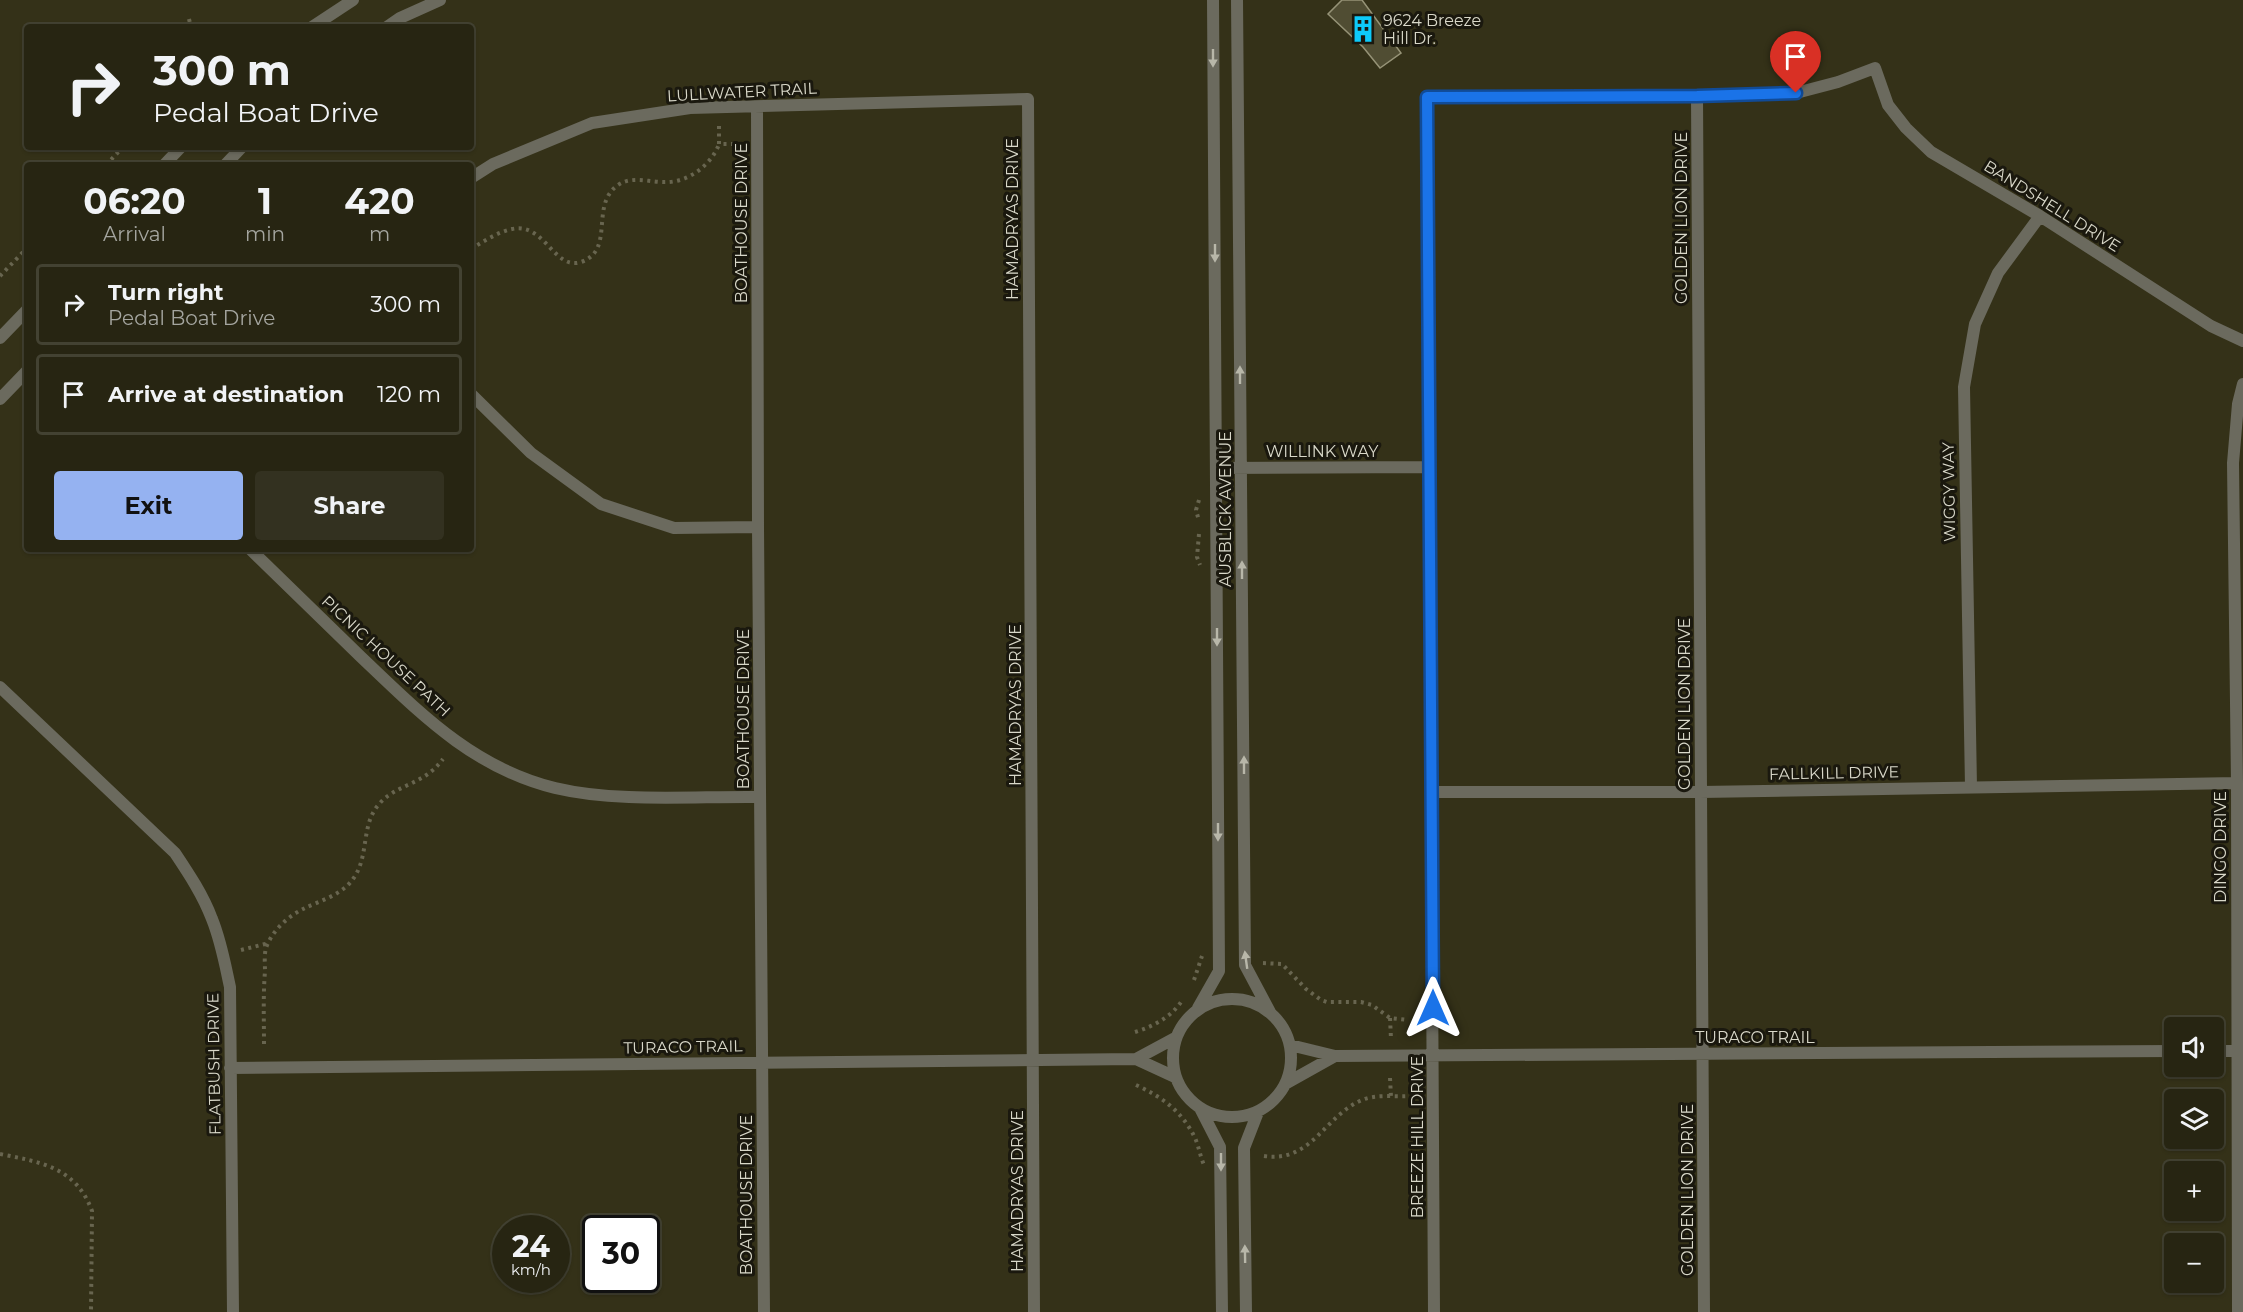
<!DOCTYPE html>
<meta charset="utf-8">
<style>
:root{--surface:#272512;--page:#333120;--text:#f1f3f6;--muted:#a4a59f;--line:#434232;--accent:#95b2f1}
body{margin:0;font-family:Montserrat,sans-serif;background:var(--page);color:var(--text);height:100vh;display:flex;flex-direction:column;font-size:22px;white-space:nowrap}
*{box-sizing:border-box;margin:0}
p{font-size:20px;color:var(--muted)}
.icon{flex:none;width:33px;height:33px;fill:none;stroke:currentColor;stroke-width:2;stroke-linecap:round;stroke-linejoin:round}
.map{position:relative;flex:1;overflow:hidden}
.side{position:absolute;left:24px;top:162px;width:450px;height:390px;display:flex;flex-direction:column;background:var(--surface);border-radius:6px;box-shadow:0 2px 4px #0004,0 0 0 2px var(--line)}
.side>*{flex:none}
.guide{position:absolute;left:24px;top:24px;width:450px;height:126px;border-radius:6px;box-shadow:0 2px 4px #0004,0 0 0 2px var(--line);background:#272512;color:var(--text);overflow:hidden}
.tools{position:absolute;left:2164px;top:1017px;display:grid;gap:12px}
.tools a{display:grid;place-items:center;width:60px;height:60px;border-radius:6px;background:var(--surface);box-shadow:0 2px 4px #0004,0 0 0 2px var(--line);font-size:30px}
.speed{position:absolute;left:492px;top:1215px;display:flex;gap:12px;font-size:30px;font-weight:700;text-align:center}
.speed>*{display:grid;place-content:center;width:78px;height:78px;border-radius:50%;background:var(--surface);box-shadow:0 2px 4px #0004,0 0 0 2px var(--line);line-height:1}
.speed small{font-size:15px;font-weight:400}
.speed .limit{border:3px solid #111;border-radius:9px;background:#fff;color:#111}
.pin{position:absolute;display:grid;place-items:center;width:51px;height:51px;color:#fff;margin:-62px -26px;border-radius:50% 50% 50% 0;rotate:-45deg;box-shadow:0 0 6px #0007}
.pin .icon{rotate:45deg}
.me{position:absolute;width:66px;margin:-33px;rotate:0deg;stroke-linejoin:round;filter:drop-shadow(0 0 4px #0008)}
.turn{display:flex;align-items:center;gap:21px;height:126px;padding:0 30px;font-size:27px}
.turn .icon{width:78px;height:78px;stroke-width:2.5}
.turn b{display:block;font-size:42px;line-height:51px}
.eta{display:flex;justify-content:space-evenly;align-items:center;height:102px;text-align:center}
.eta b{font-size:36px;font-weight:700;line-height:42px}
.action{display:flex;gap:12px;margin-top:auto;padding:12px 30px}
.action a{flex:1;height:69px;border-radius:6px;background:var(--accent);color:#111;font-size:24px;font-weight:700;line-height:69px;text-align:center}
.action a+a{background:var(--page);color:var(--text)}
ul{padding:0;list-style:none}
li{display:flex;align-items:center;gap:18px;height:81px;margin:0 12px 9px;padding:0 18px;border:3px solid var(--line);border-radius:6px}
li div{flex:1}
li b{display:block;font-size:22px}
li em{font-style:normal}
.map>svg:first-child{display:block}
.building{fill:#504d33;stroke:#969377;stroke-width:1.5}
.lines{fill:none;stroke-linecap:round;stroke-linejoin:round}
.path{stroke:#68654f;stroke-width:4;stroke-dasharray:3 4.5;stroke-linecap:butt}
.street{stroke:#6b6a5e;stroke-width:12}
.oneway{fill:#b8b7a9}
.route-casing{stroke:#114b97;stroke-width:15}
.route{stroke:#1a73e8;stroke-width:10}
.labels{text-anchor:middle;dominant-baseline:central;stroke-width:6;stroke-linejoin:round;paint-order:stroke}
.poi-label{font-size:16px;fill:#d9d8c9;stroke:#1a180e;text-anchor:start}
.street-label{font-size:16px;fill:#d9d8c9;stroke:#1a180e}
</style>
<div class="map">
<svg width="2243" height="1312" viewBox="0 0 2243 1312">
<rect width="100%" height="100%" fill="#343118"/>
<path class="building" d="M1342,0H1362L1401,53L1380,68L1363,47L1328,14Z"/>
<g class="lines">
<path class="path" d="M189,19L191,27
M719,126V144H737
M106,165L123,147
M471,249C484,241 498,232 512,229C545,222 554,271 581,262C616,250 589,205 618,185C633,175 651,183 667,182C689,182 712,164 719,144
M0,276L27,248
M1199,500L1196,510L1199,521
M1199,534L1197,557L1200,565
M241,950L269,943
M1263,963L1282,964L1306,989L1321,1000L1327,1002H1361L1372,1005L1390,1018L1408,1020
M1194,980L1202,956
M1390,1018L1391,1039
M1135,1032C1154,1026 1172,1017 1183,999
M264,1044C264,1020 263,996 265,971C265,964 264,955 266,948C272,931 287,917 303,909C319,901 342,895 353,879C370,856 360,824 380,803C397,784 424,785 443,759
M1390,1078L1391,1097
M1136,1085C1162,1097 1182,1111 1195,1138C1199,1147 1200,1156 1204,1165
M0,1154C40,1162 76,1167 92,1211L91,1312
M1264,1156C1312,1163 1324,1116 1362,1100C1376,1094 1394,1097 1409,1096"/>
<path class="street" d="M1237,0L1245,965L1270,1012
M312,27L353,0
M387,27L400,18L440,0
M1697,96L1704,1312
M757,107L758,527L764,1312
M164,165L181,147
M225,165L242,147
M471,178L493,164L592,123L690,108L1028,99L1034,1312
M0,338L27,310
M471,394L531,453L601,504L674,528L758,527
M0,399L27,371
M1216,468L1428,467
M250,549C287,585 324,621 361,657C420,713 473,768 555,788C618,803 695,796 760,797
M0,687L175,853C189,874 203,895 212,919C221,941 225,964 230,987L233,1312
M1971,787L1964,387L1975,324L1998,273L2040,216
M1431,792H1701L2237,783
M1173 1058a59 59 0 1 1 118 0a59 59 0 1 1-118 0Z
M1198,1008L1219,971L1213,0
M1175,1038L1136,1059L1175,1077
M2214,1051H2237
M1335,1056L2175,1051
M230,1068L1136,1059
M1285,1084L1335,1056L1290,1045
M1200,1108L1220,1147L1222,1312
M1246,1312L1244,1148L1258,1112
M1434,1312L1427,97L1697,96L1796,93L1838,82L1875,68L1888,105L1906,128L1931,152L2040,216L2211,326L2243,341
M2238,1312L2237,783L2233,463L2238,404L2243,384"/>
</g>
<defs><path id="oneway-solid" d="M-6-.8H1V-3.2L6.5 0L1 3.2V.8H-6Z" transform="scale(1.5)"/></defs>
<g class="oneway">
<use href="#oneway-solid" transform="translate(1213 58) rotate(90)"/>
<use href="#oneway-solid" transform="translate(1215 253) rotate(90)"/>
<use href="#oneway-solid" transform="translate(1240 375) rotate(-90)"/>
<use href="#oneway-solid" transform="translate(1242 570) rotate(-90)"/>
<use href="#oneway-solid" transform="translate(1217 637) rotate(90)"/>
<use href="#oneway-solid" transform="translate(1244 765) rotate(-90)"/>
<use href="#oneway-solid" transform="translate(1218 832) rotate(90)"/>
<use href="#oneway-solid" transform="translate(1246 960) rotate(-98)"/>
<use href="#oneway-solid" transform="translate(1221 1162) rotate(90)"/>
<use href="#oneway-solid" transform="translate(1245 1254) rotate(-91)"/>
</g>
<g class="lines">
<defs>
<path id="route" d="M1433,1008L1427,97L1697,96L1796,93"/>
</defs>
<use href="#route" class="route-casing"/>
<use href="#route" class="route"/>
</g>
<defs>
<symbol id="building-bare" viewBox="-9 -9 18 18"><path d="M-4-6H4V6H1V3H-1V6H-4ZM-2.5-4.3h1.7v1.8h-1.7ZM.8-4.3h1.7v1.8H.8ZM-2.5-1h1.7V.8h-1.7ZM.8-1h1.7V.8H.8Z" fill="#0dcafa" stroke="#1a180e" stroke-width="2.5" paint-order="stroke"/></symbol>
</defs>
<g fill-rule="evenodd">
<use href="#building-bare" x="1344" y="10" width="38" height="38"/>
</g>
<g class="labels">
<g class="poi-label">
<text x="1383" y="20">9624 Breeze<tspan x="1383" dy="18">Hill Dr.</tspan></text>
</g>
<g class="street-label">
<text transform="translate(742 92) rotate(-3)">LULLWATER TRAIL</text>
<text transform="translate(2052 206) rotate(32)">BANDSHELL DRIVE</text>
<text transform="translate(1681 218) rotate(-90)">GOLDEN LION DRIVE</text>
<text transform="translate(1012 219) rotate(-90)">HAMADRYAS DRIVE</text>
<text transform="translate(741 223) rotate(-90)">BOATHOUSE DRIVE</text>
<text x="1322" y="451">WILLINK WAY</text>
<text transform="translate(1949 492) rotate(-91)">WIGGY WAY</text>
<text transform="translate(1225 509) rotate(-90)">AUSBLICK AVENUE</text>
<text transform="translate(386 656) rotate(43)">PICNIC HOUSE PATH</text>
<text transform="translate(1684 704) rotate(-90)">GOLDEN LION DRIVE</text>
<text transform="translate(1015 705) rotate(-90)">HAMADRYAS DRIVE</text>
<text transform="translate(743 709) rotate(-90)">BOATHOUSE DRIVE</text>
<text transform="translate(1834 773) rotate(-1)">FALLKILL DRIVE</text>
<text transform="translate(2220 847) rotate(-90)">DINGO DRIVE</text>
<text x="1755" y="1037">TURACO TRAIL</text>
<text transform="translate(683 1047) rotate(-1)">TURACO TRAIL</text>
<text transform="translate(214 1064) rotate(-91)">FLATBUSH DRIVE</text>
<text transform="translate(1417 1137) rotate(-90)">BREEZE HILL DRIVE</text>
<text transform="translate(1687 1190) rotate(-90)">GOLDEN LION DRIVE</text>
<text transform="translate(1017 1191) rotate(-90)">HAMADRYAS DRIVE</text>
<text transform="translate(746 1195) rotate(-90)">BOATHOUSE DRIVE</text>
</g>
</g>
</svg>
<div class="tools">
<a><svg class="icon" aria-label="sound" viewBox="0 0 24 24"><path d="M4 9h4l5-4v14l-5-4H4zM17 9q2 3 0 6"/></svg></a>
<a><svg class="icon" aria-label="layers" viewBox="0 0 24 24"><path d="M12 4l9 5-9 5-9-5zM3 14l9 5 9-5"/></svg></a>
<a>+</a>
<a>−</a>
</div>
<div class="speed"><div>24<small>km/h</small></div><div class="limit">30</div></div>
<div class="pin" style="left:1796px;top:93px;background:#d93025"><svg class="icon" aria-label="arrive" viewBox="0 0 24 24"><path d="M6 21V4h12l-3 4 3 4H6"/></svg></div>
<svg class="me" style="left:1433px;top:1008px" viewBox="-20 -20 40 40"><path d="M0-17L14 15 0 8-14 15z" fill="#1a73e8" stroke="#fff" stroke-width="4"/></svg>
<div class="guide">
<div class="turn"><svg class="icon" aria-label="right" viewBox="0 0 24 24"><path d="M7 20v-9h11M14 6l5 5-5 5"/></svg><div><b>300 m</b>Pedal Boat Drive</div></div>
</div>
<section class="side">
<div class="eta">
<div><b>06:20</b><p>Arrival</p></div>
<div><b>1</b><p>min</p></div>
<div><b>420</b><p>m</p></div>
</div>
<ul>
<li><svg class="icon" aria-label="right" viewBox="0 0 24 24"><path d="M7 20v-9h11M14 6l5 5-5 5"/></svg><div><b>Turn right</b><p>Pedal Boat Drive</p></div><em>300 m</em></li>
<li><svg class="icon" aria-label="arrive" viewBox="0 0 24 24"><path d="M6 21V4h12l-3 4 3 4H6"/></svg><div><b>Arrive at destination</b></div><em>120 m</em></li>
</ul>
<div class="action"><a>Exit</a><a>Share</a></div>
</section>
</div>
